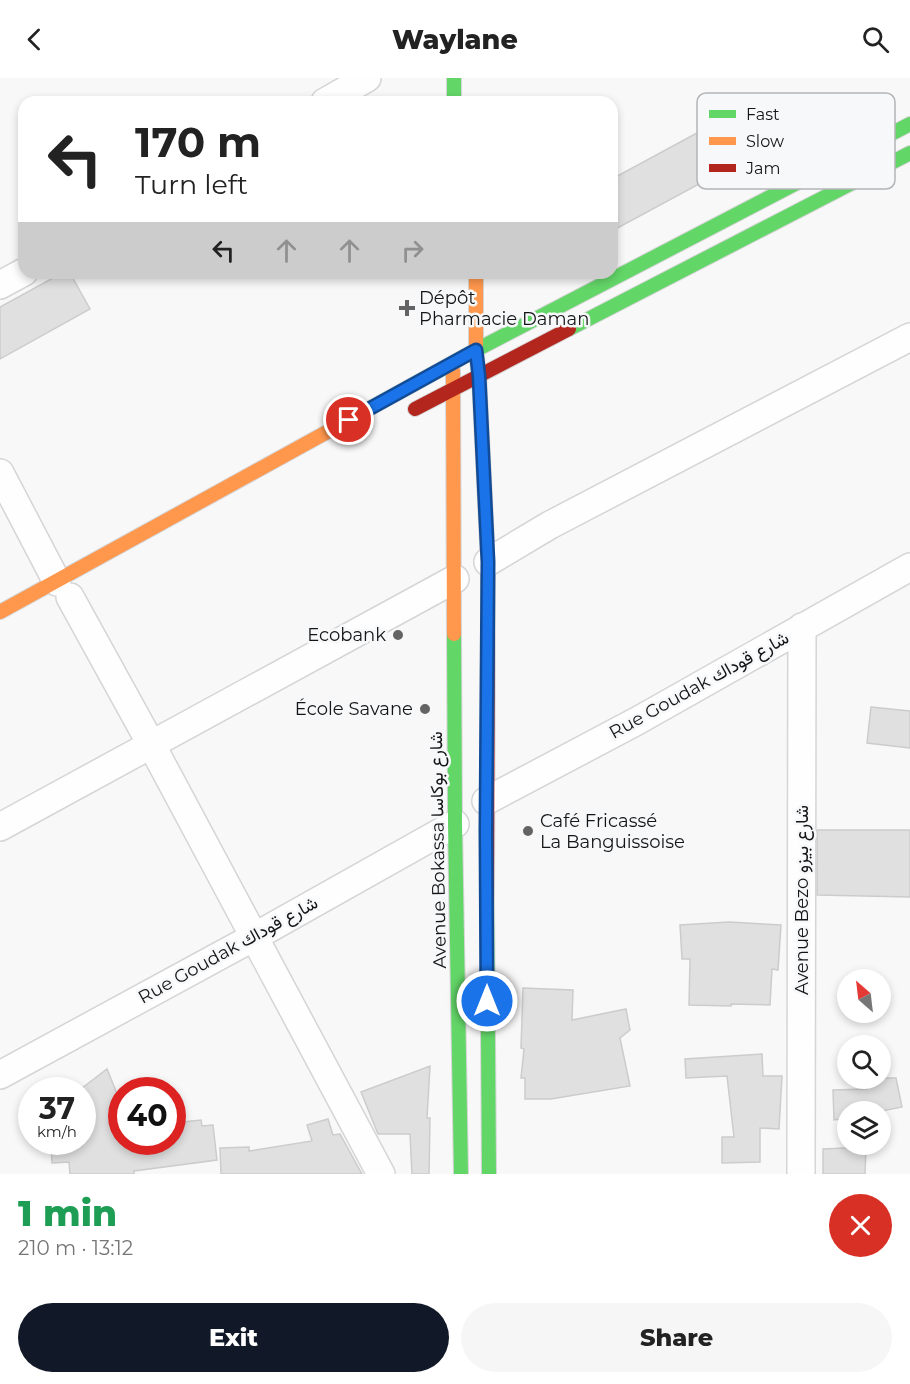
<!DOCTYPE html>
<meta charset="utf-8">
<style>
:root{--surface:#fff;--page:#f6f6f6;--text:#222;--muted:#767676;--accent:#111827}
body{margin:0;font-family:Montserrat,Vazirmatn,sans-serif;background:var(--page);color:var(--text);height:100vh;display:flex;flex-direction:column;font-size:22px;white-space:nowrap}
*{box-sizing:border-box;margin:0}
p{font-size:20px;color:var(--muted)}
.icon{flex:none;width:33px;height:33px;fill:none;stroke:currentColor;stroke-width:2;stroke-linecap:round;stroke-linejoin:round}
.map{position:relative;height:1096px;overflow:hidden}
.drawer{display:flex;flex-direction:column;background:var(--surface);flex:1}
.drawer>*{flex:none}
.hud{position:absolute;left:18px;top:18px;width:600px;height:183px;border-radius:18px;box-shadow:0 3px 9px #0003;background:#fff;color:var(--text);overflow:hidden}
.needle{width:39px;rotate:332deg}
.fabs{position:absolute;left:837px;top:891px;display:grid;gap:12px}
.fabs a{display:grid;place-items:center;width:54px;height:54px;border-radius:50%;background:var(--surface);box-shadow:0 3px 9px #0003;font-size:30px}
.speed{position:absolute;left:18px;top:999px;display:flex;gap:12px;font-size:30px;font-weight:700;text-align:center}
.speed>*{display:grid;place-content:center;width:78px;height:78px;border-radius:50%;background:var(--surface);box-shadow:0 3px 9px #0003;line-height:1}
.speed small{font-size:15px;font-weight:400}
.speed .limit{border:9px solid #d22;background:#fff;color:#111}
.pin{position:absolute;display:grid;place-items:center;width:51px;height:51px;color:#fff;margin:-26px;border:3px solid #fff;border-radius:50%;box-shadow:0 2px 6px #0007}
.me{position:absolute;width:66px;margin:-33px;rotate:0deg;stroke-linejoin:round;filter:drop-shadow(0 0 4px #0008)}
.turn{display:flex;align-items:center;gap:21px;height:126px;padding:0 18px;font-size:27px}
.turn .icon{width:78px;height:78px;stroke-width:2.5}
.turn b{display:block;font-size:42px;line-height:51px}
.lanes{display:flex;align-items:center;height:57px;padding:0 18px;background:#0003;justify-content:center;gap:30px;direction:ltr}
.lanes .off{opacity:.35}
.round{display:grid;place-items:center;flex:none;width:63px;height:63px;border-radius:32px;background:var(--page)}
.summary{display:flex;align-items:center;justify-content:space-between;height:102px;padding:0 18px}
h1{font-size:36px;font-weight:800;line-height:45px;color:#1e9e55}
.primary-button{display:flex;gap:12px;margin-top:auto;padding:12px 18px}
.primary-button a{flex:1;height:69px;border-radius:36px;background:var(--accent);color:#fff;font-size:24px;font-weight:800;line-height:69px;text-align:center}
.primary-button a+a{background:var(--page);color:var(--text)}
header{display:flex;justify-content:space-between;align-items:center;height:78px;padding:0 18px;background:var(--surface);font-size:27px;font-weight:800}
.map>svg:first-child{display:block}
.building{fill:#e0e0e1;stroke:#ccc;stroke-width:1.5}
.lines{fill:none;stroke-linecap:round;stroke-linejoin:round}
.street-casing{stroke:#d5d5d6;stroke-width:30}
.fast-casing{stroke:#d5d5d6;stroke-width:16}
.slow-casing{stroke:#d5d5d6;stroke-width:16}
.jam-casing{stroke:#d5d5d6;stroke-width:16}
.street{stroke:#fefefe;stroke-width:27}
.fast{stroke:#63d668;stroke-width:14}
.slow{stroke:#ff974d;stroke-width:14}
.jam{stroke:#b3261e;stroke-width:14}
.route-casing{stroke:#114b97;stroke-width:15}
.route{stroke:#1a73e8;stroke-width:10}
.poi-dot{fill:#646465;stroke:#f7f8fa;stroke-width:2}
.labels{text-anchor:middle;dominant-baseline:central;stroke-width:5;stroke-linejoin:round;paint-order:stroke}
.poi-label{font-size:18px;fill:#151516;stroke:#f7f8fa;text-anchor:start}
.street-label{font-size:18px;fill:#151516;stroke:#f7f8fa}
.key{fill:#f7f8fa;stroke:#b3b4b6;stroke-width:1.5}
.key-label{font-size:16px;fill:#151516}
</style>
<header><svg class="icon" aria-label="back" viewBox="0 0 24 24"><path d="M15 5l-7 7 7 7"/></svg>Waylane<svg class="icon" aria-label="search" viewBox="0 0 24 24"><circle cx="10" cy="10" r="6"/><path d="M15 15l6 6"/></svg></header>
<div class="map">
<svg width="910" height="1096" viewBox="0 0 910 1096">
<rect width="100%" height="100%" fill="#f8f8f9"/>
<path class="building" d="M765,18L786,59L612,153V101Z
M62,195H70L90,231L0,281V229Z
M871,629L910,633V670L867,665Z
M817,752H910V819L817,817Z
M729,844L781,847L778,892L772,891L770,927L731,926V928L689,927L690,881H682L680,847Z
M523,910L573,912L572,942L626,931L630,952L620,960L630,1008L551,1021H525V1000H521L524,971L521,970Z
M762,976L763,998H782L779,1051L760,1050V1084L722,1085V1059H734L727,998L686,1000L685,981Z
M430,988L427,1040H430L429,1096H412L410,1056H378L361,1014Z
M107,991L122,1028V1064H172V1050L182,1049L183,1044L201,1042L202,1048L213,1047L217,1082L134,1093V1096H70L69,1084L52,1085L51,1064H82V1010Z
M865,1000H896L902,1029L877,1034H848V1040L834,1042L833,1012L867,1011Z
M328,1041L333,1057L340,1056L362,1096H221L220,1070L249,1069V1073L312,1063L307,1047Z
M866,1069L865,1096H823V1071Z"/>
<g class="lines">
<defs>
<path id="street" d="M325,24L367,0
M0,207L24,194
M0,395L57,504
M488,484L550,447L910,259
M70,519L151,666L381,1096
M486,723L637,643L910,489
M0,749L455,501
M0,997L254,859L455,746
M801,1096L802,549"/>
<path id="fast" d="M454,0V24
M569,251L910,75
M356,338L476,272L910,46
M454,556L455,746L461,1096
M487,821L489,1096"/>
<path id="slow" d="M476,195V272L479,298L488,484V536
M453,293L454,556
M0,534L356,338"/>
<path id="jam" d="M415,331L569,251
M487,821L488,536"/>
</defs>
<use href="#street" class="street-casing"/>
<use href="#fast" class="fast-casing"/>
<use href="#slow" class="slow-casing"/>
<use href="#jam" class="jam-casing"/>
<use href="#street" class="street"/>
<use href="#fast" class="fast"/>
<use href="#slow" class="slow"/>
<use href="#jam" class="jam"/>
</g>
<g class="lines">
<defs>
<path id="route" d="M349,342L476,272L479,298L488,484L486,753L487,923"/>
</defs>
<use href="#route" class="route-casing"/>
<use href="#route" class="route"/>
</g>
<g class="poi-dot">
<path d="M404 221h6v6h6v6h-6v6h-6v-6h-6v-6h6z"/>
<circle cx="398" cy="557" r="6"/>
<circle cx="425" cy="631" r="6"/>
<circle cx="528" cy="753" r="6"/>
</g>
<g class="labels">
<g class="poi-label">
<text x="419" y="220">Dépôt<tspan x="419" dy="21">Pharmacie Daman</tspan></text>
<text x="386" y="557" text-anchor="end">Ecobank</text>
<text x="413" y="631" text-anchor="end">École Savane</text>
<text x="540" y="743">Café Fricassé<tspan x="540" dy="21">La Banguissoise</tspan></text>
</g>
<g class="street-label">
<text transform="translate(699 607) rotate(-29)">Rue Goudak شارع قوداك</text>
<text transform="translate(438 772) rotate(-91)">Avenue Bokassa شارع بوكاسا</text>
<text transform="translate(802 822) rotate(-90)">Avenue Bezo شارع بيزو</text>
<text transform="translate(228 872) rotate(-29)">Rue Goudak شارع قوداك</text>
</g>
</g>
<rect x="697" y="15" width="198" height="96" rx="9" class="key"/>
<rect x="709" y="32" width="27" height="8" fill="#63d668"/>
<rect x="709" y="59" width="27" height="8" fill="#ff974d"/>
<rect x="709" y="86" width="27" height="8" fill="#b3261e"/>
<g class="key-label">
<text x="746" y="42">Fast</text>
<text x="746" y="69">Slow</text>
<text x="746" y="96">Jam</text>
</g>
</svg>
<div class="fabs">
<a><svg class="needle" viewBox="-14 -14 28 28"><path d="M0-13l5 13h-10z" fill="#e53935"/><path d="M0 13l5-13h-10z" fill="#767676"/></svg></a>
<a><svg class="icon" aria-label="search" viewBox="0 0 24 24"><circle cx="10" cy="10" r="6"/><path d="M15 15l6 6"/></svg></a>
<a><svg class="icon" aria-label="layers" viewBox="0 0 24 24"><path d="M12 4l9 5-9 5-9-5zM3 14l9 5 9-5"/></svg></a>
</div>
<div class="speed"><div>37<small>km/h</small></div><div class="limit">40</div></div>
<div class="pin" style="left:349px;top:342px;background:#d93025"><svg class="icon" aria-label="arrive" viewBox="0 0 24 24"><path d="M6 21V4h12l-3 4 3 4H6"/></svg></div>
<svg class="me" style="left:487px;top:923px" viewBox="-20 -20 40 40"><circle r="17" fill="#1a73e8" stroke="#fff" stroke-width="3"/><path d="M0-11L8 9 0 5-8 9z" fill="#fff"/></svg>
<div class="hud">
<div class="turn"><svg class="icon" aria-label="left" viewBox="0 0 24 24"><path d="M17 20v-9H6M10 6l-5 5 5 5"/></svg><div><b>170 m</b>Turn left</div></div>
<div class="lanes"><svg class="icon" aria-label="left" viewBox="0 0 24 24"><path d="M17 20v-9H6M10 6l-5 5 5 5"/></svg><svg class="icon off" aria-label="ahead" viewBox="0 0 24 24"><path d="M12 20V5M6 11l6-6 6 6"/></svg><svg class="icon off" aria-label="ahead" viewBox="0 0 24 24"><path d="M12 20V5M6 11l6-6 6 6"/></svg><svg class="icon off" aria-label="right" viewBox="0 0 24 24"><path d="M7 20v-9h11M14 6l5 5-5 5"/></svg></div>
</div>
</div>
<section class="drawer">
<div class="summary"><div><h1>1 min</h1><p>210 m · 13:12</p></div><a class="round" style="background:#d93025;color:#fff"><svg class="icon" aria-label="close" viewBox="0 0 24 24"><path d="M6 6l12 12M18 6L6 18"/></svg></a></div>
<div class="primary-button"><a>Exit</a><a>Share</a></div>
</section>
